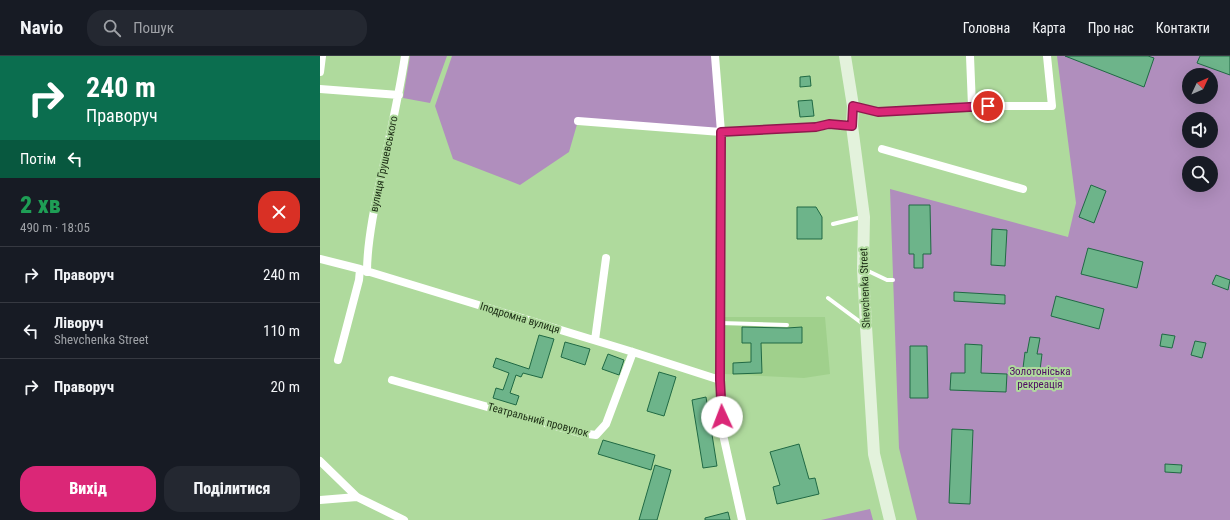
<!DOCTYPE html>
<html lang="uk">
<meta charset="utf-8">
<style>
:root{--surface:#171b24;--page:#242831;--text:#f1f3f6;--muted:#9ea1a6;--line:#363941;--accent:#db2777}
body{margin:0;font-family:"Roboto Condensed",sans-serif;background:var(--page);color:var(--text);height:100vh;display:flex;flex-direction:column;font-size:15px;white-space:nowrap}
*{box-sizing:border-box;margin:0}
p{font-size:13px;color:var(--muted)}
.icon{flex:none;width:22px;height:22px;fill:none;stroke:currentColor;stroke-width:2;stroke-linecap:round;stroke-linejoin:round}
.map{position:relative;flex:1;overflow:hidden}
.sheet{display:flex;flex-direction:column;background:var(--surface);width:320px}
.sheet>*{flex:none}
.banner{background:#0b6e4f;color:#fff;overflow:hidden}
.needle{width:26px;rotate:46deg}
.fabs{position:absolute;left:862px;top:12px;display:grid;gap:8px}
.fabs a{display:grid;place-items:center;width:36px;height:36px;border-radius:50%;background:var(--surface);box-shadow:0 4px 16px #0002;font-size:20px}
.pin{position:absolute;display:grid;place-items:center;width:34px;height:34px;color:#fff;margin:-17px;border:2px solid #fff;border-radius:50%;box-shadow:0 1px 4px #0007}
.me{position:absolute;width:44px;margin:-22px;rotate:358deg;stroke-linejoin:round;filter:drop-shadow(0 0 3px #0008)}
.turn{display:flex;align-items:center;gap:14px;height:84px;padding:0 20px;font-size:18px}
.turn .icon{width:52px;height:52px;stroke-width:2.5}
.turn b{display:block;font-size:28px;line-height:34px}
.then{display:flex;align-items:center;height:38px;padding:0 20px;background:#0003;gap:8px;font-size:15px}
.round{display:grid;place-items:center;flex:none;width:42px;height:42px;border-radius:16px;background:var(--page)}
.overview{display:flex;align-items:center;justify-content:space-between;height:68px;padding:0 20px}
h1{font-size:24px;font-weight:800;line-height:30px;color:#1e9e55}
.action{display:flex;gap:8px;margin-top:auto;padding:8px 20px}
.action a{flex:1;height:46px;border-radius:16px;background:var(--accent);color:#fff;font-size:16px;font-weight:800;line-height:46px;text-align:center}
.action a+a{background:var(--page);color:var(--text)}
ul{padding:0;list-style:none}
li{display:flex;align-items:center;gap:12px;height:56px;padding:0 20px;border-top:1px solid var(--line)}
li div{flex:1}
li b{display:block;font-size:15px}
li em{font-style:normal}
header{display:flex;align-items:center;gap:24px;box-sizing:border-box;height:56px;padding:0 20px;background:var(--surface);border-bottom:1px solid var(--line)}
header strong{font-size:19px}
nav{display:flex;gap:22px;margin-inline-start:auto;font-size:14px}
.search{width:280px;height:36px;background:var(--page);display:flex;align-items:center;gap:10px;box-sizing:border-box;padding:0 14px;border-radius:16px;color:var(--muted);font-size:15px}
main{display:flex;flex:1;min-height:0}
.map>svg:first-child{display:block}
.built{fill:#a0d08c}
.green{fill:#b08ebd;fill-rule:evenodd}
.building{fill:#6db48a;stroke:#206944}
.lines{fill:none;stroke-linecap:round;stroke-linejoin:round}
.lane{stroke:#fff;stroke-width:4}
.street{stroke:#fff;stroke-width:8}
.secondary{stroke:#e3f2dc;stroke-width:12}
.route-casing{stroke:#8e194d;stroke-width:10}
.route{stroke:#db2777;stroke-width:7}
.labels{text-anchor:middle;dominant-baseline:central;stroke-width:4;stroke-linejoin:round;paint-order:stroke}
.street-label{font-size:11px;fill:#1c2d15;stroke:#afda9d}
.park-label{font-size:11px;fill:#4f0b63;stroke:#afda9d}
</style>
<header>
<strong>Navio</strong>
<div class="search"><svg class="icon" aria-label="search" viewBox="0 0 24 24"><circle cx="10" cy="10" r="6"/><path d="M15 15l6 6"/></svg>Пошук</div>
<nav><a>Головна</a><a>Карта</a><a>Про нас</a><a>Контакти</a></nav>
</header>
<main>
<section class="sheet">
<div class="banner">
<div class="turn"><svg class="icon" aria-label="right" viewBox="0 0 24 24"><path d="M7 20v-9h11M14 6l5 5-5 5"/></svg><div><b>240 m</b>Праворуч</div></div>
<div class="then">Потім<svg class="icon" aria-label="left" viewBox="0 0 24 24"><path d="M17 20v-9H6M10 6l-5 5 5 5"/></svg></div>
</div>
<div class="overview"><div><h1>2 хв</h1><p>490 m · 18:05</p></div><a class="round" style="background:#d93025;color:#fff"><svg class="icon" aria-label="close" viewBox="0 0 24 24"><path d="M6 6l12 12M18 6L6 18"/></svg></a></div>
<ul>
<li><svg class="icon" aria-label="right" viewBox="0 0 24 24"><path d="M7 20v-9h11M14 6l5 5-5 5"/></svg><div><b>Праворуч</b></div><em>240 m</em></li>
<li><svg class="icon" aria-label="left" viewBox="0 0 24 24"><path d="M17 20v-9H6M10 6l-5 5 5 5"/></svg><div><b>Ліворуч</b><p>Shevchenka Street</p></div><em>110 m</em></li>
<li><svg class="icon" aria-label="right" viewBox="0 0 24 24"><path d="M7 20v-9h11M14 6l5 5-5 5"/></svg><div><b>Праворуч</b></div><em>20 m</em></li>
</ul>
<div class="action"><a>Вихід</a><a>Поділитися</a></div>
</section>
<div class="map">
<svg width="910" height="464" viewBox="0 0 910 464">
<rect width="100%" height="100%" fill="#afda9d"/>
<path class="built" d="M403,261H505L510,318L484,322L404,318Z"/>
<path class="green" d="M90,0H127L110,47L83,42Z
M132,0H395L401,76L258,65L249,96L200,129L133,103L115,50Z
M737,0H910V464H597L579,392L570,133L748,181L756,147ZM869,19H891V41H869ZM869,63H891V85H869ZM869,107H891V129H869Z
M550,453L553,464H501Z"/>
<path class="building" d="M745,0H828L834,2L824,31Z
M880,0H910V19L877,7Z
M490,20L491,30L480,31V21Z
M492,44L494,60L480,61L478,45Z
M771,129L786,135L774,167L759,161Z
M589,149H610L611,198H603V212H594V198H589Z
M477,151H496L502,161V183H477Z
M672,173L687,174L685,210L671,209Z
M768,192L823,206L817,232L761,218Z
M896,219L910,224L908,234L892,228Z
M634,236L685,239V248L634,245Z
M736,240L784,253L779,273L731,260Z
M422,271L467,272L482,271V287H441L442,317L413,318V307L431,306V287H422Z
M842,278L855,280L852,292L840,290Z
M219,279L234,283L222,322L203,317L201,321L196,319L190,337L199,340L196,349L173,342L176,332L183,334L189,317L173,311L176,302L209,313Z
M710,281L720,282L717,298H722L720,314L703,312L705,296L707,297Z
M875,285L886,287L882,302L871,299Z
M245,286L270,293L265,309L241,301Z
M645,288L662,289L661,317L687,318L686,336L630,334L631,317H645Z
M590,290H607L608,342H590Z
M288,298L304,304L299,319L282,313Z
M339,316L356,321L344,360L327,355Z
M386,341L397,410L383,412L372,344Z
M632,373L653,374L650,448L629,447Z
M283,384L335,399L331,414L278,398Z
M479,388L489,423L495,422L499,438L457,448L453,431L460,429L450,396Z
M845,408L862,409L861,417L845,416Z
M335,409L351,414L337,464H319Z
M408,456L410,464H385V462Z"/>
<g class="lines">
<path class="lane" d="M513,168L542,161
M546,214L567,224H573
M508,242L543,268
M400,267L467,269"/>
<path class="street" d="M395,0L401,76L400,324L402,374L422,464
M650,0L652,50
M0,16L2,0
M0,33L79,39
M533,50L558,56L652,50H732L727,0
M258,65L401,76L496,71L509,69L532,70
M562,93L703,133
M0,203L40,213L313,296L400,324
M47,216C47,185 55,147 62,117C70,78 79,39 85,0
M275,284L286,202
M18,304L39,224L40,213
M72,324L260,377L276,379L286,368L313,296
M0,405L37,441L84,464
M0,444L37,441"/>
<path class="secondary" d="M525,0L533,50L532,70L544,161L543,213L546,270L554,398L570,464"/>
</g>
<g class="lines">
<defs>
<path id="route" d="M402,361L400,324L401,76L496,71L509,68L532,70L533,50L558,56L668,50"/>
</defs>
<use href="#route" class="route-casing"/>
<use href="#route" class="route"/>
</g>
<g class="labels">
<g class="street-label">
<text transform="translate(64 108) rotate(-78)">вулиця Грушевського</text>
<text transform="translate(545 232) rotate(-92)">Shevchenka Street</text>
<text transform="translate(200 262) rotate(17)">Іподромна вулиця</text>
<text transform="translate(218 364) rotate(15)">Театральний провулок</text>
</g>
<g class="park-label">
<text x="720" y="315">Золотоніська<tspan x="720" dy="13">рекреація</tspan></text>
</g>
</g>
</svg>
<div class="fabs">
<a><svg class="needle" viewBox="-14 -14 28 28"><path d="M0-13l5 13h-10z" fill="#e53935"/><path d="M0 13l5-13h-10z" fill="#9ea1a6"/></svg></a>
<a><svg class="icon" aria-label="sound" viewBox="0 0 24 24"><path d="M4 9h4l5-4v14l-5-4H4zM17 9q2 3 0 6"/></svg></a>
<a><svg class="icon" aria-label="search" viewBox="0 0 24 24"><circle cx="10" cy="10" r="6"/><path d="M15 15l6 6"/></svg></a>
</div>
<div class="pin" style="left:668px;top:50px;background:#d93025"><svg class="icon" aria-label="arrive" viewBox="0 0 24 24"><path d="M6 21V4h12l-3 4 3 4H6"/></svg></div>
<svg class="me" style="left:402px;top:361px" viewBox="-20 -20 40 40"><circle r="19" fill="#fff"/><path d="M0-13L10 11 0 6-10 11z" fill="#db2777"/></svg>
</div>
</main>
